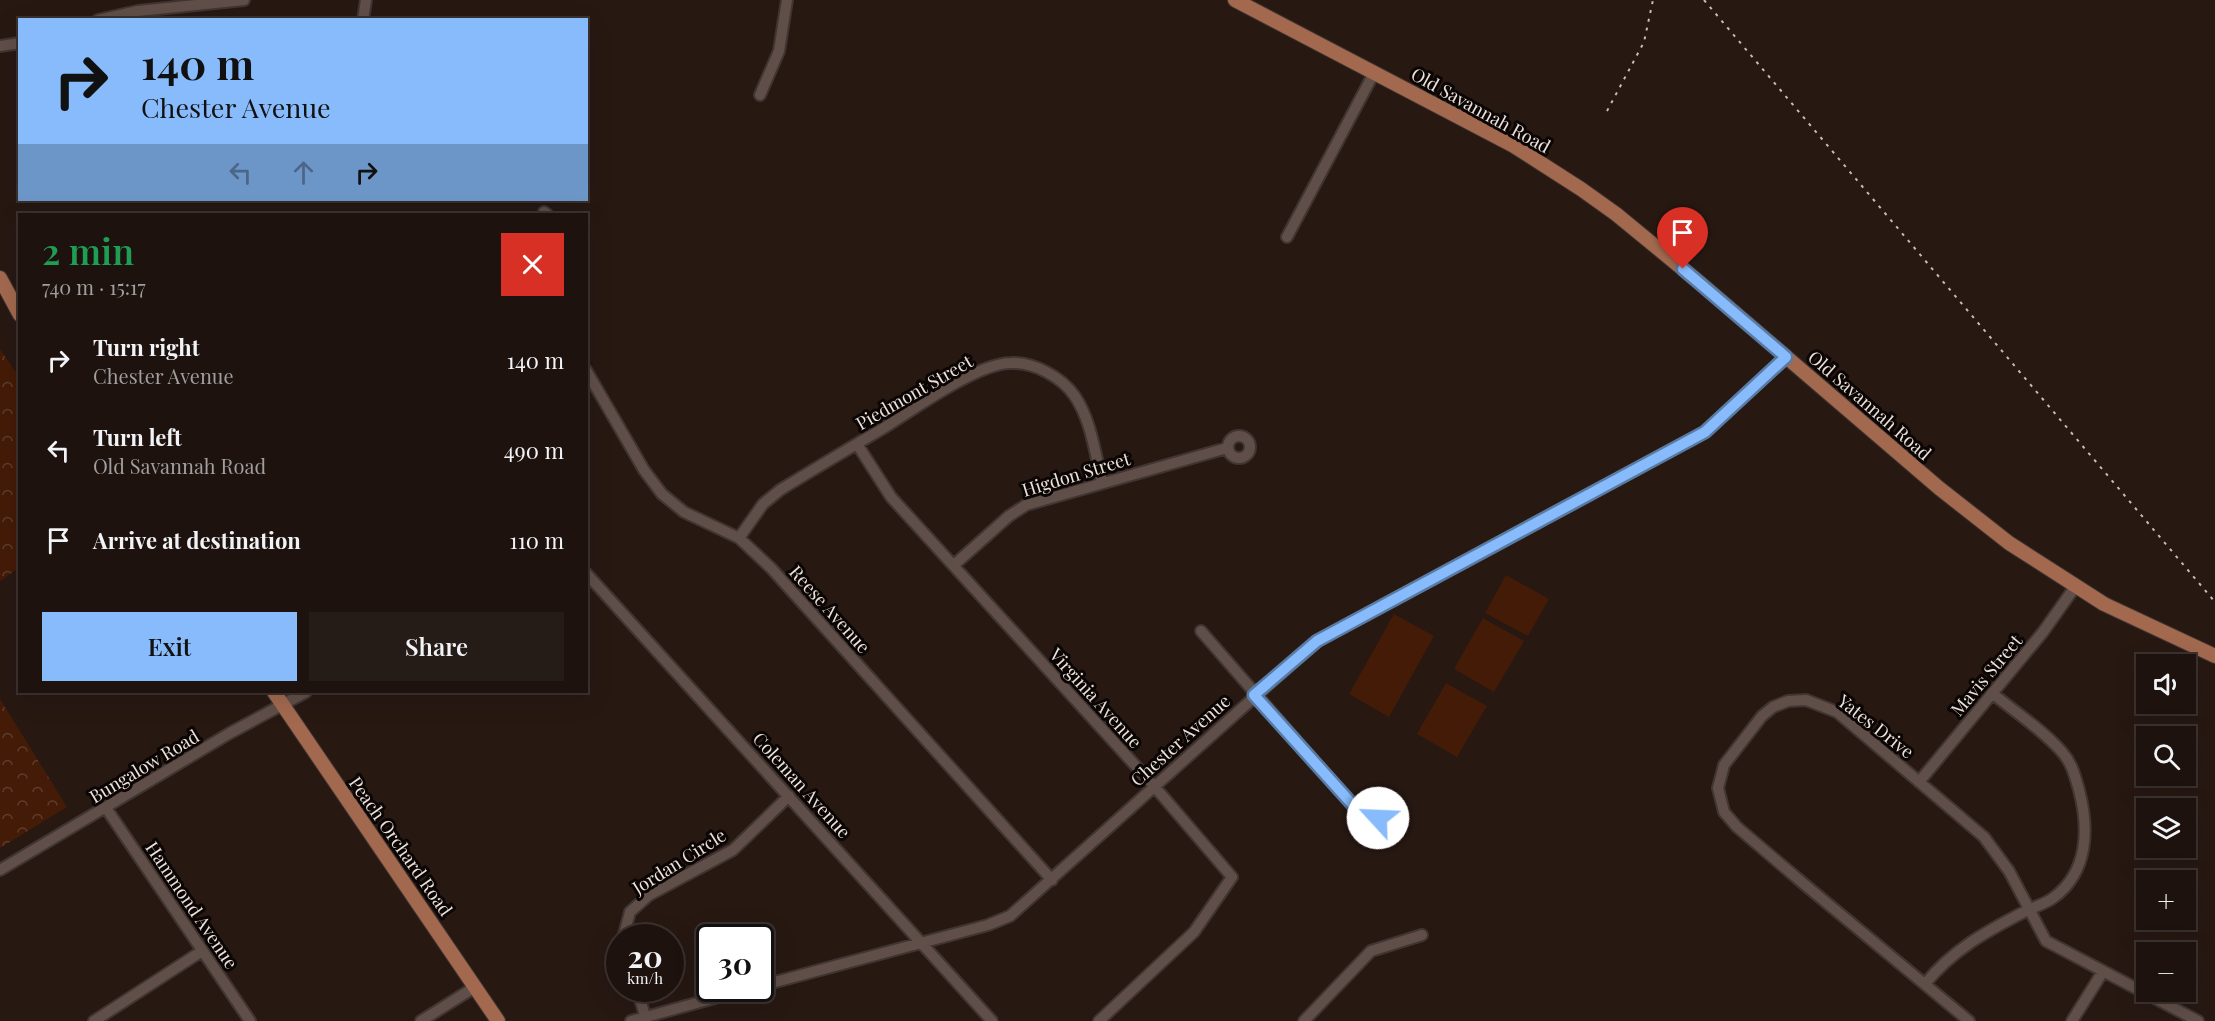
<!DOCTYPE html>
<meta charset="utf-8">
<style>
:root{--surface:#1d120e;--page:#251b17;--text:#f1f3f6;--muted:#a09e9e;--line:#3b322e;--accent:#87bbfb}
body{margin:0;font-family:"Playfair Display",serif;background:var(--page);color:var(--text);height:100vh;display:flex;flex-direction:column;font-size:22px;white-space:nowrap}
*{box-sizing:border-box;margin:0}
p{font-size:20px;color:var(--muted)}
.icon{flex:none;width:33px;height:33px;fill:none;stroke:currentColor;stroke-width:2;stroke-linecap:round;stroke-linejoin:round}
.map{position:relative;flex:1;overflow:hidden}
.drawer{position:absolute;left:18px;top:213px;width:570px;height:480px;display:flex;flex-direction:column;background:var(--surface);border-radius:0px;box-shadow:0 6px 24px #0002,0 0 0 2px var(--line)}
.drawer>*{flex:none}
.top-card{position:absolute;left:18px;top:18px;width:570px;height:183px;border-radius:0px;box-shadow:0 6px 24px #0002,0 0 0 2px var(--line);background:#87bbfb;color:#111;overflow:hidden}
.buttons{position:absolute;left:2136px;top:654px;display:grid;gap:12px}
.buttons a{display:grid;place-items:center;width:60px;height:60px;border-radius:0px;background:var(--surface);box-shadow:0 6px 24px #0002,0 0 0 2px var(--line);font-size:30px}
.speed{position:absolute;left:606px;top:924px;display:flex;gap:12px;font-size:30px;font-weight:700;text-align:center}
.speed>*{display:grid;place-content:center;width:78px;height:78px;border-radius:50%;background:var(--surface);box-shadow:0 6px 24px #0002,0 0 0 2px var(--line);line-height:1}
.speed small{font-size:15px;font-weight:400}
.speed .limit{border:3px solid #111;border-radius:9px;background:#fff;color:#111}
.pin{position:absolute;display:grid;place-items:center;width:51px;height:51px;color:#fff;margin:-62px -26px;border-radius:50% 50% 50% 0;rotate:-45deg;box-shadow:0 0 6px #0007}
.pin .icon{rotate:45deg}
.me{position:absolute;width:66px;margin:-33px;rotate:295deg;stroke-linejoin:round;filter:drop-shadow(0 0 4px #0008)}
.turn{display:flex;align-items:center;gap:21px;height:126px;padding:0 24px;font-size:27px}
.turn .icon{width:78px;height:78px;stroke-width:2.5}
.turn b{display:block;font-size:42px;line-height:51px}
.lanes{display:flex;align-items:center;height:57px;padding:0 24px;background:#0003;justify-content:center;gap:30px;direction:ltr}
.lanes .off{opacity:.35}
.round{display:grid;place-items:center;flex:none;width:63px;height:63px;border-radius:0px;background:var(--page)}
.overview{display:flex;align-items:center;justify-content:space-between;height:102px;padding:0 24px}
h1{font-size:36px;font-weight:600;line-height:45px;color:#1e9e55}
.action{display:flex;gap:12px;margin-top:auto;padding:12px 24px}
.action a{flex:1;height:69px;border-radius:0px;background:var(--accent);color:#111;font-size:24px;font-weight:600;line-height:69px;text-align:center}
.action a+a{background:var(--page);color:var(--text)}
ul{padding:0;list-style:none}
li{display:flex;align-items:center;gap:18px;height:90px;padding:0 24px}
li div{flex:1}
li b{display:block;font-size:22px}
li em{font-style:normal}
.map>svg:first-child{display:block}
.forest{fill:url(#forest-crowns)}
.pitch{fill:#441b07}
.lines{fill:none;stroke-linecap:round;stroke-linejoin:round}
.minor-casing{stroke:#403532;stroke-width:14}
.major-casing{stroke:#403532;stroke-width:16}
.minor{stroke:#604f48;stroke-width:10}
.major{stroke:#a2694f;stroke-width:14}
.rail{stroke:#c7bcb7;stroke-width:2;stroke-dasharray:3 6;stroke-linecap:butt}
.route-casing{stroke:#587aa3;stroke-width:15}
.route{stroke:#87bbfb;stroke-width:10}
.labels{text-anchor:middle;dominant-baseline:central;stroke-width:6;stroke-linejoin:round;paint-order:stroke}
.street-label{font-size:18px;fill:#ece2dd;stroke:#0b0604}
</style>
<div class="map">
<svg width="2215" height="1021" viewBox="0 0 2215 1021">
<defs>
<pattern id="forest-crowns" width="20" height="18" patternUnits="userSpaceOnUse" patternTransform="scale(1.5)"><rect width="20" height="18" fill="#441b07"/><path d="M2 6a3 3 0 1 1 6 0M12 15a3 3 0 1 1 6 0" fill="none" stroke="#5f3c2b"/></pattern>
</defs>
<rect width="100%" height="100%" fill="#271812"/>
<path class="forest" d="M0,349L19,377V568L0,581Z
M0,699L67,807L0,848Z"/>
<path class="pitch" d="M1506,575L1549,599L1528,636L1485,613Z
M1394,614L1434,636L1389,717L1349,694Z
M1483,618L1524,641L1494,692L1454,669Z
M1446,683L1487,706L1457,757L1417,734Z"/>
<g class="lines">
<defs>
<path id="minor" d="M98,20L138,11L244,0
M363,20L366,0
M0,46L20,43
M760,95L779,51L787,0
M544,212L547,214
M1287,237L1374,73
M586,370L644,470L662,494L684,512L739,538L771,568L1052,880
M1228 447a11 11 0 1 1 22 0a11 11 0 1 1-22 0Z
M857,444L891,497L1154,786L1232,877L1194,932L1099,1021
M739,538L763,504L780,490C814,469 848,449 882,429C913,410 977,363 1011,363C1034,362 1061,377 1074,395C1091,419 1095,453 1102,482
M954,565L1009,516L1026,505L1227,448
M586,573L992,1021
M1201,631L1361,815
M1919,782L2043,632L2075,587
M106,808L250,1021
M1358 821a10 10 0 1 1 20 0a10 10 0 1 1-20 0Z
M0,870L230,733L306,692
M623,938L630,912L649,895L733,850L789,796
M1925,984C1952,950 1987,931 2024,912C2033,907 2045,904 2053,898C2089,872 2089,828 2079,790C2075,776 2072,763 2062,752C2043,730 2015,712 1992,693
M760,986L988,925L1010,916L1317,641L1705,432L1786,357
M637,988L645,1016
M94,1021L202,951
M421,1021L475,987
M631,1021L751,988
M1304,1021L1371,951L1422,935
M1969,1021L1804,884L1737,827L1724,812L1718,788L1724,765L1762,716L1773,707L1788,701L1806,700L1837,712L1984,837L2009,871L2046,941L2198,1021
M2072,1021L2102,973"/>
<path id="major" d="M1235,0L1514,146L1581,189L1616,214L1700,283L1939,488L2009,543L2104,604L2215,656
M0,278L20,315
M274,692L498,1021"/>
</defs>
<use href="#minor" class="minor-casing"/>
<use href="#major" class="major-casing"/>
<use href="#minor" class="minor"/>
<use href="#major" class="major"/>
<path class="rail" d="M1704,0L2215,602
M1607,111L1644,42L1653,0"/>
</g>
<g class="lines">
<defs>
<path id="route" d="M1378,818L1373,812L1361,814L1254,695L1317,641L1705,432L1786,357L1683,269"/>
</defs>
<use href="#route" class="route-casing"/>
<use href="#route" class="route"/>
</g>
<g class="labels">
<g class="street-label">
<text transform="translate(1481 110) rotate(29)">Old Savannah Road</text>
<text transform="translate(914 392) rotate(-30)">Piedmont Street</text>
<text transform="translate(1870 405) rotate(41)">Old Savannah Road</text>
<text transform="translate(1076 474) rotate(-17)">Higdon Street</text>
<text transform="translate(830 609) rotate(48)">Reese Avenue</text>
<text transform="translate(1986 675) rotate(-50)">Mavis Street</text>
<text transform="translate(1096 698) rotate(48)">Virginia Avenue</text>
<text transform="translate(1876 726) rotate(38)">Yates Drive</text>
<text transform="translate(1180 740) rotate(-42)">Chester Avenue</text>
<text transform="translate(144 766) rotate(-31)">Bungalow Road</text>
<text transform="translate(802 785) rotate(48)">Coleman Avenue</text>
<text transform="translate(401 846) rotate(55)">Peach Orchard Road</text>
<text transform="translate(679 861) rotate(-32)">Jordan Circle</text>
<text transform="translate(192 905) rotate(56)">Hammond Avenue</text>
</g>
</g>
</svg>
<div class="buttons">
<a><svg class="icon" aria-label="sound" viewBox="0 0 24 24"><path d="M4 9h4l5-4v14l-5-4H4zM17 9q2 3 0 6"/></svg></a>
<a><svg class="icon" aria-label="search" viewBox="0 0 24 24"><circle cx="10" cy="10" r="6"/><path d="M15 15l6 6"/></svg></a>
<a><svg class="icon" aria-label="layers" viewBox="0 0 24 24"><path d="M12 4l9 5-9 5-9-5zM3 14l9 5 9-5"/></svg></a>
<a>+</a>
<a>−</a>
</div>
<div class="speed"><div>20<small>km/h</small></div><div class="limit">30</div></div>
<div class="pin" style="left:1683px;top:269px;background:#d93025"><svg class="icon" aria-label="arrive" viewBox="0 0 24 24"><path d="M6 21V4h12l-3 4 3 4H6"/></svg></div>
<svg class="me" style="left:1378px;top:818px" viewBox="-20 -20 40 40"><circle r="19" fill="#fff"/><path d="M0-13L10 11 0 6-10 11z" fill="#87bbfb"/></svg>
<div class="top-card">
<div class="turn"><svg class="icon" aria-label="right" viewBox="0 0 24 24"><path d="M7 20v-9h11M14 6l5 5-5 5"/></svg><div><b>140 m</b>Chester Avenue</div></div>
<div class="lanes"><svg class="icon off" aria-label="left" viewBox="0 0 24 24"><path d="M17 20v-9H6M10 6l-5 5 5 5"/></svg><svg class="icon off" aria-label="ahead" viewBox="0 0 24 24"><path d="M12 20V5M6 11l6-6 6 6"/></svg><svg class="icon" aria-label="right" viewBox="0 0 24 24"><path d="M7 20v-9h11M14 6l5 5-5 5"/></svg></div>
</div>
<section class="drawer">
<div class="overview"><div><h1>2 min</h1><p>740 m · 15:17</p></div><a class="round" style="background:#d93025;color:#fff"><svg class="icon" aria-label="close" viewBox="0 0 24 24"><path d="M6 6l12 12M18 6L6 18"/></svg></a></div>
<ul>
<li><svg class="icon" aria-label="right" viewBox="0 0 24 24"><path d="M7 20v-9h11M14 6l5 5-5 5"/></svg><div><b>Turn right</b><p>Chester Avenue</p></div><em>140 m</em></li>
<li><svg class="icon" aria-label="left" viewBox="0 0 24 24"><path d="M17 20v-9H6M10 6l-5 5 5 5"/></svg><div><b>Turn left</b><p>Old Savannah Road</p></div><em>490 m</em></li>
<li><svg class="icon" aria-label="arrive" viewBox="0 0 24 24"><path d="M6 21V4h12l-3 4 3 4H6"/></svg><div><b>Arrive at destination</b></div><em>110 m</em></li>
</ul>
<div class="action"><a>Exit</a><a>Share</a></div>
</section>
</div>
